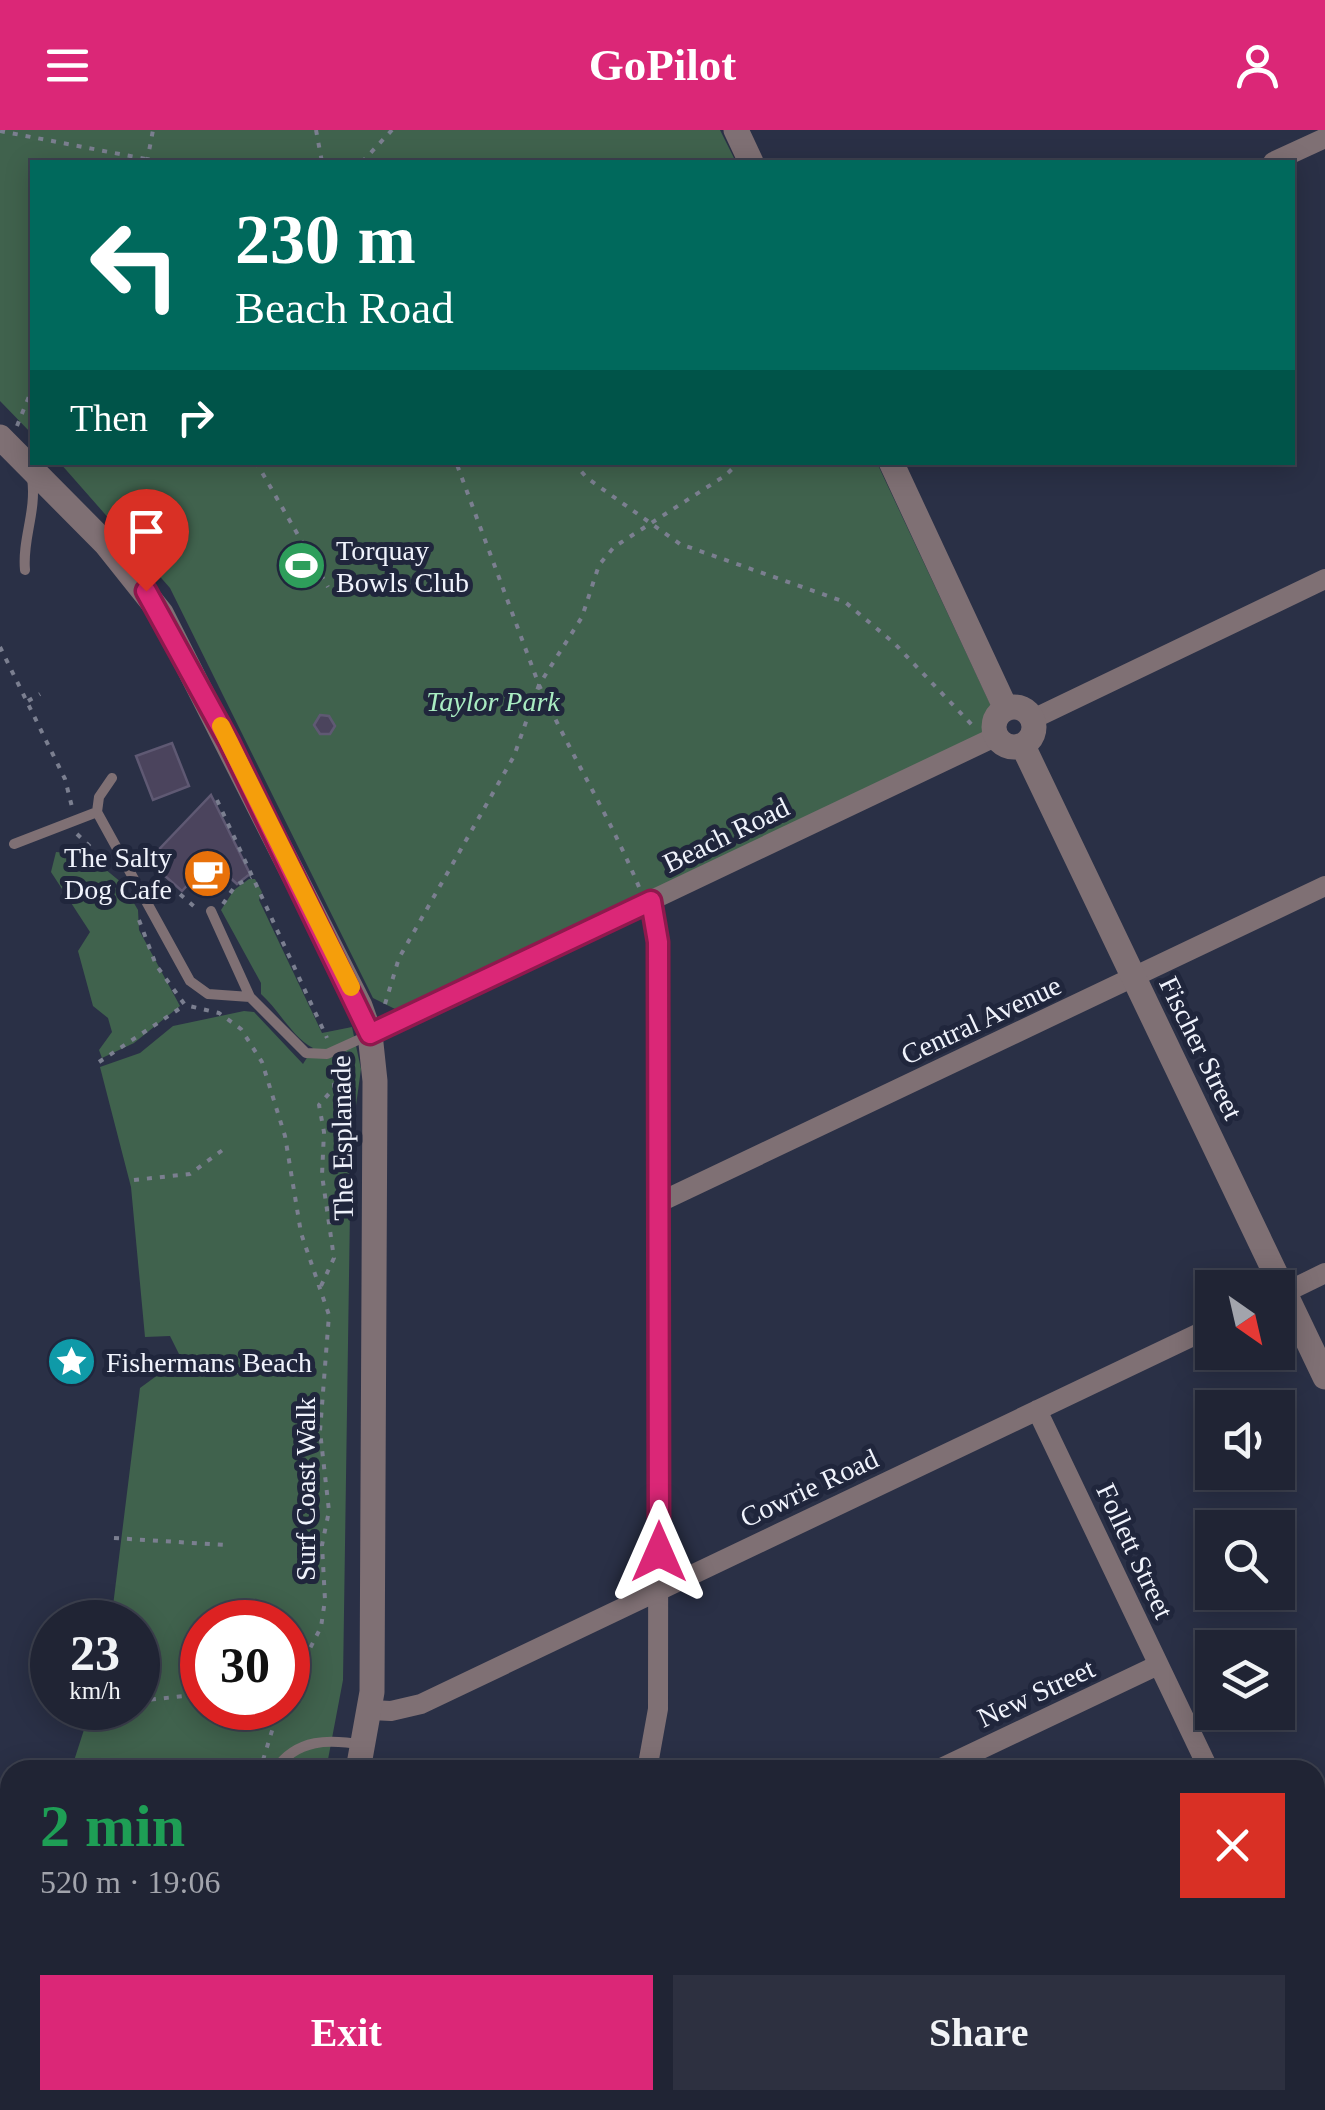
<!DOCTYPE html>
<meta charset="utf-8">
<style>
:root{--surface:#202434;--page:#2d3040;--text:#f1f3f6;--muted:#a2a4ac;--line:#3d414f;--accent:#db2777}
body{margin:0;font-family:"Times New Roman",serif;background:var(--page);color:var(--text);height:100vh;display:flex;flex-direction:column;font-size:38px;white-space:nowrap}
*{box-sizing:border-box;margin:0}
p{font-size:32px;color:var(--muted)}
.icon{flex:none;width:55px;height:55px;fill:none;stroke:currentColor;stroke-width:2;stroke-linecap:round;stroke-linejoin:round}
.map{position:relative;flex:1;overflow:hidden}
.sheet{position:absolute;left:0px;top:1630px;width:1325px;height:350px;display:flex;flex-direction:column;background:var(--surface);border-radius:30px 30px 0 0;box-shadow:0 5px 25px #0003,0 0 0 2px var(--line)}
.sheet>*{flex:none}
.banner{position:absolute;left:30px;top:30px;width:1265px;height:305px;border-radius:0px;box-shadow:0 5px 25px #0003,0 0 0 2px var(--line);background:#00695c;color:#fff;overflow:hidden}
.needle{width:65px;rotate:146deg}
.buttons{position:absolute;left:1195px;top:1140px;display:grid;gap:20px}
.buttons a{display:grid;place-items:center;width:100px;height:100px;border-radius:0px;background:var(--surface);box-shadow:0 5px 25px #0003,0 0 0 2px var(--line);font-size:50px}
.speed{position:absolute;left:30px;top:1470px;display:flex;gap:20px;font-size:50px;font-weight:700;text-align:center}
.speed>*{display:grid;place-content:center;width:130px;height:130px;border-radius:50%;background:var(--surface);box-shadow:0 5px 25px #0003,0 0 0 2px var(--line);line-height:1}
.speed small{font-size:25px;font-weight:400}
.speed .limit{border:15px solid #d22;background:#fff;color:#111}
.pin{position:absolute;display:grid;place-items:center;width:85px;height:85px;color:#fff;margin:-102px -42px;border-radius:50% 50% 50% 0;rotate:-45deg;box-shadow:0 0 10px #0007}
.pin .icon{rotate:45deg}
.me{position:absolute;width:110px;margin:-55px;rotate:0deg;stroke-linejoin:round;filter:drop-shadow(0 0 8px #0008)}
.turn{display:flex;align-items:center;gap:35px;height:210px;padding:0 40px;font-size:45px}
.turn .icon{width:130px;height:130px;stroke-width:2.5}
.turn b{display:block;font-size:70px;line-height:85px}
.then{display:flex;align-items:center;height:95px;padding:0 40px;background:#0003;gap:20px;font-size:38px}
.round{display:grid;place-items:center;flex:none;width:105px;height:105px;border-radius:0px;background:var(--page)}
.overview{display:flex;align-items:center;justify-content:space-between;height:170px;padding:0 40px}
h1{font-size:60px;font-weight:700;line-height:75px;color:#1e9e55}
.button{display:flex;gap:20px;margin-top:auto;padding:20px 40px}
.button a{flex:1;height:115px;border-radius:0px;background:var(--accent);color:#fff;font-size:40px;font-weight:700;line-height:115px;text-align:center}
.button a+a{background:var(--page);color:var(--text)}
header{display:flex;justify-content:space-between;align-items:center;height:130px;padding:0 40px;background:var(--accent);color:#fff;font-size:45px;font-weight:700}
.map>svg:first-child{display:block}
.green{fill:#40624d;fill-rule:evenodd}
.building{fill:#4b445d;stroke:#5f5973;stroke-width:2.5}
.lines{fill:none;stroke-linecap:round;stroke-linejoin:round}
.path{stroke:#7b7f90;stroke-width:4;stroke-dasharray:5 8;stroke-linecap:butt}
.service{stroke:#7f7074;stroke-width:10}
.minor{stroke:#7f7074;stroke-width:20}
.tertiary{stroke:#7f7074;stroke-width:25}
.route-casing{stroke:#8e194d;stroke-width:25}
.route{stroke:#db2777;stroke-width:18}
.slow{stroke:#f59e0b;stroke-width:18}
.labels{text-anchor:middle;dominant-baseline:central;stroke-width:10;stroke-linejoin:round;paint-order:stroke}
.poi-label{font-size:28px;fill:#f0f3fc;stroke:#20263c;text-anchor:start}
.park-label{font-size:28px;font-style:italic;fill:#a9ecc2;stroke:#20263c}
.street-label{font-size:28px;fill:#f0f3fc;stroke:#20263c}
</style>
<header><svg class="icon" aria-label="menu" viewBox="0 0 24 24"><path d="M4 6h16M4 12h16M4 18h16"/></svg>GoPilot<svg class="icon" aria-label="person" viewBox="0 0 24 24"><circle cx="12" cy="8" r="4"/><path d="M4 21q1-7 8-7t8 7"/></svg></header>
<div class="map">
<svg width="1325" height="1980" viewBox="0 0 1325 1980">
<rect width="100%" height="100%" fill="#2a3046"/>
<path class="green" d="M0,0H720L736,32H32V304L0,271Z
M60,333H877L993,580L982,604L397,880L373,868L170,458Z
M56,722L88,725L122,753L138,780L139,800L180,876L134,913L102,928L99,920L112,902L108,888L93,876L78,821L90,802L51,742Z
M249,749H255L262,762L259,770L322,903L352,897L361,939L351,1012L343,1550L326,1640H71L91,1578H138V1492H111L140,1258L181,1228L170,1206L145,1207L131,1057L100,937L140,923L173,896L244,881L254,882L303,934L313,918C292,907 279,880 261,864V853L221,780L234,760ZM202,1492H288V1578H202Z
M10,1845V1970H25L21,1980H0V1879Z
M33,1970H255L253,1980H30Z"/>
<path class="building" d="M320,585L329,586L335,596L330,604H320L314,595Z
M172,613L189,656L153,670L136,626Z
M211,665L250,744L237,754L211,730L182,761L148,731Z"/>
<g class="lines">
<path class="path" d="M316,0L322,32
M0,1L161,32
M147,32L153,0
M185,32H210
M362,32L392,0
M17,296L32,259
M256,332L328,457
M573,332L587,348L680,414L845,472L894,513L974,597
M0,517L65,649L72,677
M28,571L40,564
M217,670L327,908
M77,704L109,735
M639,757C610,687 570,623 539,555L582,487L599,435L614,417L726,345L739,332
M158,763L172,757L198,780
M223,774L235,756L251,747
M139,790L156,835L185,875L219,883L241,899L262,932L285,1006L301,1103L329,1185L320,1301L329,1381L322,1415L325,1470L321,1497L288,1561
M385,874L399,828L514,626L539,555L456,332
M99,932L185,875
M134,1050L190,1044L224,1019
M321,1156L334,1128L322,1045L324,1002L319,975L334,958L335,937
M129,1244L240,1242
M114,1408L225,1415
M138,1571L202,1564
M263,1630L279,1578
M88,1980L89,1970"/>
<path class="service" d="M25,440C22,409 37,381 32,348
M112,648L99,667L97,682L190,851L208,864L250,867L306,923L327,924L369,905
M14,714L97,682
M211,781L250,867
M275,1640C297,1608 330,1609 363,1615
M117,1970L122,1980
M151,1980L159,1970"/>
<path class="minor" d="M1273,32L1325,8
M1033,589L1325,449
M370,904L997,606
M660,1072L1325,756
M1278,1166L1325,1143
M1037,1280L1209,1640
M371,1580L391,1581L421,1574L1212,1197
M647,1640L658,1579L659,812L651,771
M937,1640L1158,1535
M579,1980L581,1970"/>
<path class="tertiary" d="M736,0L751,32
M0,307L106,414L161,483L360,876L370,904L375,951L372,1562L358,1640
M891,332L1006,579
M994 597a20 20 0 1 1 40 0a20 20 0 1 1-40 0Z
M1023,616L1325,1247
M1315,1776L1325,1771
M287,1980L289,1970
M891,1980L912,1970"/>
</g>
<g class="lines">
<defs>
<path id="route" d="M146,461L229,612L370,904L651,771L658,812L659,1422"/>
</defs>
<use href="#route" class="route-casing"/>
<use href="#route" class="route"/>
<path class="slow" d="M221,596L351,857"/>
</g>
<defs>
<symbol id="stadium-disc" viewBox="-11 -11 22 22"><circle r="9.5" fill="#2e9e5b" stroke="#20263c"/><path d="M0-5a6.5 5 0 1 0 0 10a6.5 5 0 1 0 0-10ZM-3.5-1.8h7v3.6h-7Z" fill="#fff"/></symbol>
<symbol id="cafe-disc" viewBox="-11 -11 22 22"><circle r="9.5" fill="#e8710a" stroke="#20263c"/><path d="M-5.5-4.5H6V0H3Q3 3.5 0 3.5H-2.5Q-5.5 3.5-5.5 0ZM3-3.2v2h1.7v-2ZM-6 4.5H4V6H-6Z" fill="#fff"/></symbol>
<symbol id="sight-disc" viewBox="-11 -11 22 22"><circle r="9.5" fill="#0f9aa8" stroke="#20263c"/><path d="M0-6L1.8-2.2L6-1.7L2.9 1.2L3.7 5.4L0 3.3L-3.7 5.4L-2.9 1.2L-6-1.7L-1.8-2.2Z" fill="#fff"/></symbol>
</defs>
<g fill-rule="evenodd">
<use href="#stadium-disc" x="274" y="408" width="55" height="55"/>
<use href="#cafe-disc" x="180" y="716" width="55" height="55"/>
<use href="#sight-disc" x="44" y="1204" width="55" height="55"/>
</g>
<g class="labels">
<g class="poi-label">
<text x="336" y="420">Torquay<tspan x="336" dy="32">Bowls Club</tspan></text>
<text x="172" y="727" text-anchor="end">The Salty<tspan x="172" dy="32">Dog Cafe</tspan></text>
<text x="106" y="1232">Fishermans Beach</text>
</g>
<g class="park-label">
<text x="493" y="571">Taylor Park</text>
</g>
<g class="street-label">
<text transform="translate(726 705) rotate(-26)">Beach Road</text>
<text transform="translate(981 890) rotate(-25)">Central Avenue</text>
<text transform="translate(1201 918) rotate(64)">Fischer Street</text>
<text transform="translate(342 1008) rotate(-91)">The Esplanade</text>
<text transform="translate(809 1358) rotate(-25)">Cowrie Road</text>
<text transform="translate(305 1359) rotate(-90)">Surf Coast Walk</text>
<text transform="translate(1135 1421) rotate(65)">Follett Street</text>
<text transform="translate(1036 1563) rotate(-25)">New Street</text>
</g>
</g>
</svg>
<div class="buttons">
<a><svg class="needle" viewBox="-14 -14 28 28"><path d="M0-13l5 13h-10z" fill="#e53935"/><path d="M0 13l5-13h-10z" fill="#a2a4ac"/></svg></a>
<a><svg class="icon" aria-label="sound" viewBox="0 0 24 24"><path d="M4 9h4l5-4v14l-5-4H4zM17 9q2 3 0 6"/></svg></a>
<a><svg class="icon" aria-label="search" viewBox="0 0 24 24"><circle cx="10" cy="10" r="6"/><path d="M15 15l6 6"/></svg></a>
<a><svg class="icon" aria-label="layers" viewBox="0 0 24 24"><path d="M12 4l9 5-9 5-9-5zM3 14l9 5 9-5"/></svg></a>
</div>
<div class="speed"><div>23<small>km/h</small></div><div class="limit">30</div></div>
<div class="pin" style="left:146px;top:461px;background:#d93025"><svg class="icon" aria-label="arrive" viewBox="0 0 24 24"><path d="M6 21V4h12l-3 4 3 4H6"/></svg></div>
<svg class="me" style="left:659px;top:1422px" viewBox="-20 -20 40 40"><path d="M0-17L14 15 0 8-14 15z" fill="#db2777" stroke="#fff" stroke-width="4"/></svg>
<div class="banner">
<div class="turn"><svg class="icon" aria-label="left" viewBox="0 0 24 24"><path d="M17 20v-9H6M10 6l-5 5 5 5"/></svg><div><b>230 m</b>Beach Road</div></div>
<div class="then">Then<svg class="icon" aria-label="right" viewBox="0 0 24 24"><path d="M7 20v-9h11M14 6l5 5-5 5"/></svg></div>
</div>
<section class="sheet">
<div class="overview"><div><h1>2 min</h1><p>520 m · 19:06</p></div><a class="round" style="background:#d93025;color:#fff"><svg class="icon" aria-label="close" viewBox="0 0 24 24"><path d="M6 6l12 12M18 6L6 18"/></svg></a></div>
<div class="button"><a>Exit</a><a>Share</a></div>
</section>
</div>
